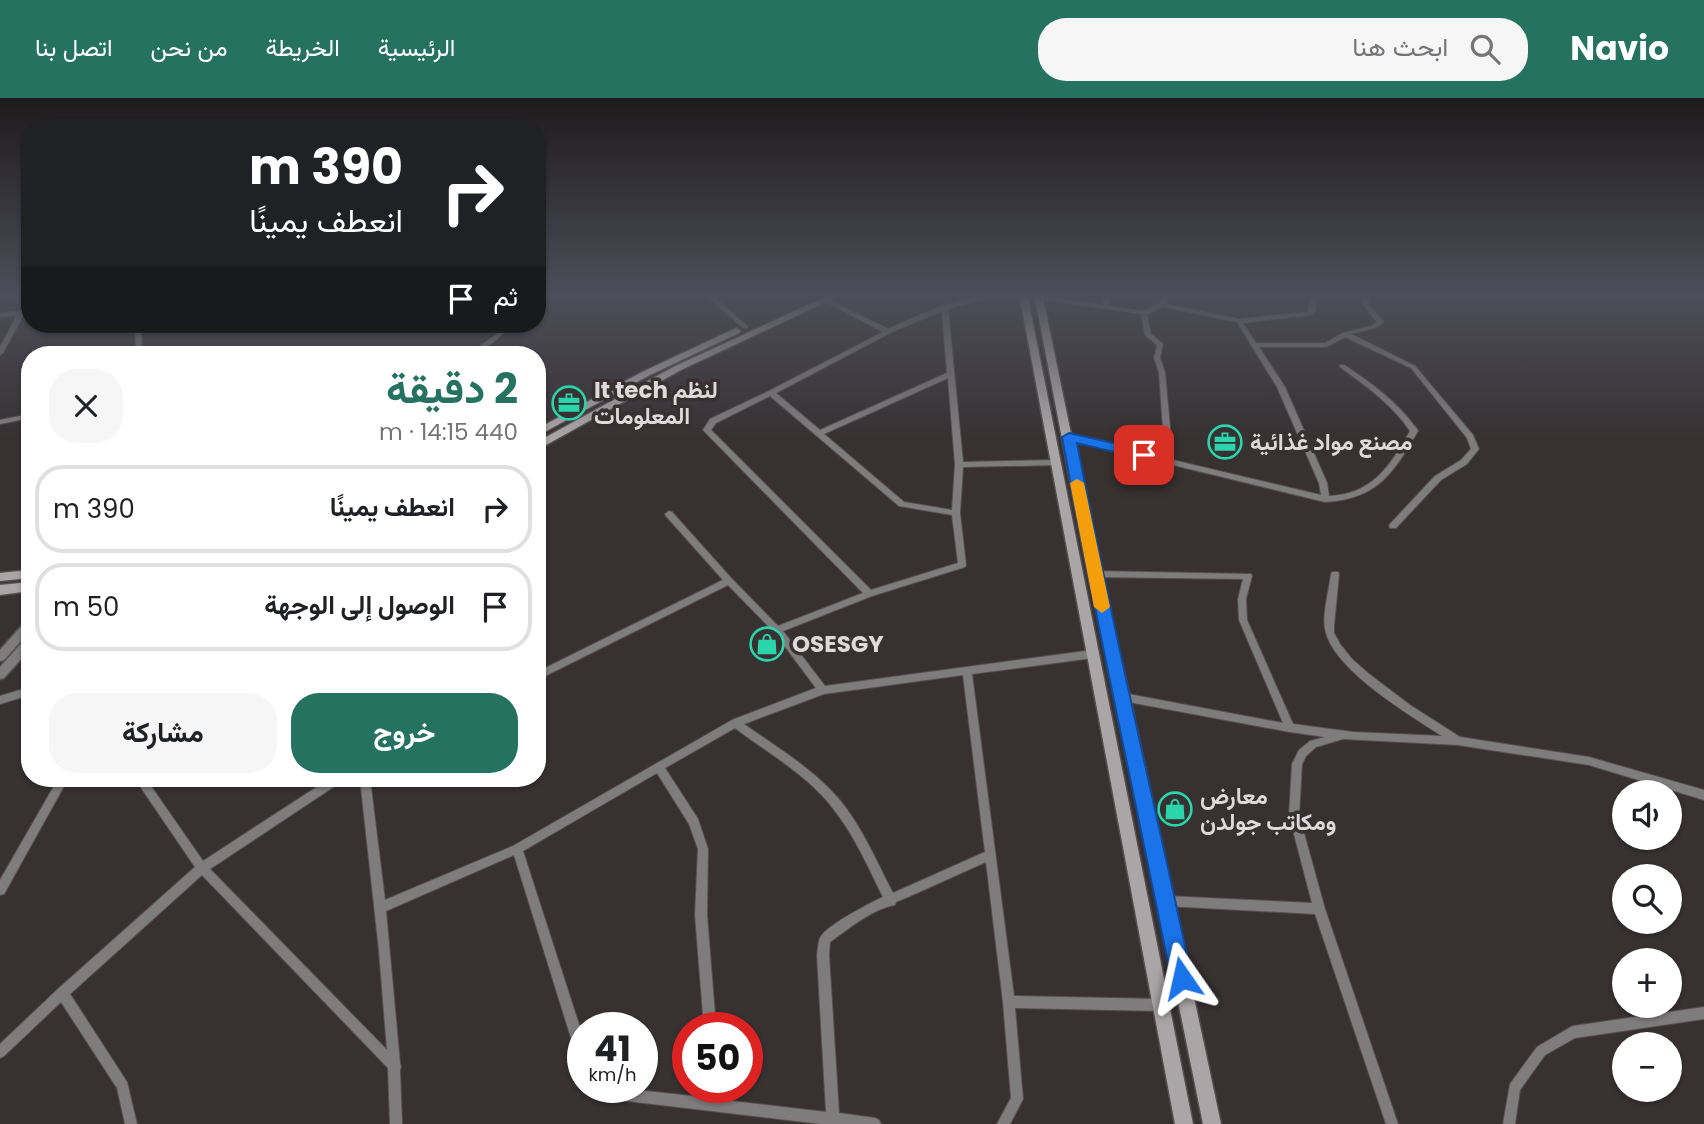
<!DOCTYPE html>
<html lang="ar">
<meta charset="utf-8">
<style>
:root{--surface:#fff;--page:#f6f6f6;--text:#202124;--muted:#757577;--line:#e0e0e0;--accent:#257261}
body{margin:0;font-family:Poppins,Vazirmatn,sans-serif;background:var(--page);color:var(--text);direction:rtl;height:100vh;display:flex;flex-direction:column;font-size:26px;white-space:nowrap}
*{box-sizing:border-box;margin:0}
p{font-size:23px;color:var(--muted)}
.icon{flex:none;width:38px;height:38px;fill:none;stroke:currentColor;stroke-width:2;stroke-linecap:round;stroke-linejoin:round}
.map{position:relative;flex:1;overflow:hidden;direction:ltr}
.details{position:absolute;left:21px;top:248px;width:525px;height:441px;display:flex;flex-direction:column;background:var(--surface);border-radius:28px;box-shadow:0 2px 5px #0004;direction:rtl}
.details>*{flex:none}
.banner{position:absolute;left:21px;top:21px;width:525px;height:214px;border-radius:28px;box-shadow:0 2px 5px #0004;direction:rtl;background:#202124;color:#fff;overflow:hidden}
.buttons{position:absolute;left:1612px;top:682px;display:grid;gap:14px}
.buttons a{display:grid;place-items:center;width:70px;height:70px;border-radius:50%;background:var(--surface);box-shadow:0 2px 5px #0004;font-size:35px}
.speed{position:absolute;left:567px;top:914px;display:flex;gap:14px;font-size:35px;font-weight:700;text-align:center}
.speed>*{display:grid;place-content:center;width:91px;height:91px;border-radius:50%;background:var(--surface);box-shadow:0 2px 5px #0004;line-height:1}
.speed small{font-size:18px;font-weight:400}
.speed .limit{border:10px solid #d22;background:#fff;color:#111}
.pin{position:absolute;display:grid;place-items:center;width:60px;height:60px;color:#fff;margin:-30px;border-radius:14px;box-shadow:0 4px 10px #0006}
.me{position:absolute;width:77px;margin:-38px;rotate:349deg;stroke-linejoin:round;filter:drop-shadow(0 0 5px #0008)}
.turn{display:flex;align-items:center;gap:24px;height:147px;padding:0 28px;font-size:32px}
.turn .icon{width:91px;height:91px;stroke-width:2.5}
.turn b{display:block;font-size:49px;line-height:60px}
.then{display:flex;align-items:center;height:66px;padding:0 28px;background:#0003;gap:14px;font-size:26px}
.round{display:grid;place-items:center;flex:none;width:74px;height:74px;border-radius:28px;background:var(--page)}
.headline{display:flex;align-items:center;justify-content:space-between;height:119px;padding:0 28px}
h1{font-size:42px;font-weight:700;line-height:52px;color:var(--accent)}
.cta{display:flex;gap:14px;margin-top:auto;padding:14px 28px}
.cta a{flex:1;height:80px;border-radius:28px;background:var(--accent);color:#fff;font-size:28px;font-weight:700;line-height:80px;text-align:center}
.cta a+a{background:var(--page);color:var(--text)}
ul{padding:0;list-style:none}
li{display:flex;align-items:center;gap:21px;height:88px;margin:0 14px 10px;padding:0 14px;border:4px solid var(--line);border-radius:28px}
li div{flex:1}
li b{display:block;font-size:26px}
li em{font-style:normal}
header{display:flex;align-items:center;gap:42px;box-sizing:border-box;height:98px;padding:0 35px;background:var(--accent);color:#fff}
header strong{font-size:33px}
nav{display:flex;gap:38px;margin-inline-start:auto;font-size:24px}
.search{width:490px;height:63px;background:var(--page);display:flex;align-items:center;gap:18px;box-sizing:border-box;padding:0 24px;border-radius:28px;color:var(--muted);font-size:26px}
.map>svg:first-child{display:block}
.lines{fill:none;stroke-linecap:round;stroke-linejoin:round}
.minor-casing{stroke:#554f50;stroke-width:2}
.tertiary-casing{stroke:#554f50;stroke-width:3}
.secondary-casing{stroke:#554f50;stroke-width:3}
.minor{fill:#7f7c7d;fill-rule:evenodd}
.tertiary{fill:#7f7c7d;fill-rule:evenodd}
.secondary{fill:#aaa5a6;fill-rule:evenodd}
.route{fill:#1a73e8;stroke:#114b97;stroke-width:2}
.slow{fill:#f59e0b}
.labels{text-anchor:middle;dominant-baseline:central;stroke-width:7;stroke-linejoin:round;paint-order:stroke}
.poi-label{font-size:23px;font-weight:bold;fill:#dedadb;stroke:#373132;text-anchor:start}
</style>
<header>
<strong>Navio</strong>
<div class="search"><svg class="icon" aria-label="search" viewBox="0 0 24 24"><circle cx="10" cy="10" r="6"/><path d="M15 15l6 6"/></svg>ابحث هنا</div>
<nav><a>الرئيسية</a><a>الخريطة</a><a>من نحن</a><a>اتصل بنا</a></nav>
</header>
<div class="map">
<svg width="1704" height="1026" viewBox="0 0 1704 1026">
<rect width="100%" height="100%" fill="#373132"/>
<g class="lines">
<defs>
<path id="minor" d="M703,195H710L747,228V230H743Z
M998,195H1017L1014,197L986,200L948,211L963,364L1056,362L1059,363L1060,365L1059,367L963,369L960,415L966,467L965,469L872,498L783,533L825,588L1093,552L1096,553L1098,556L1096,559L1093,560L972,576L1014,898L1159,901L1163,903L1165,907L1163,911L1159,913L1015,910L1023,1001L1010,1026H997L1011,1000L1003,904L986,764L908,799L896,804L895,807C874,810 848,831 830,844L829,857L839,1015L875,1020L879,1022L881,1026H821L593,999L589,997L586,989H610L710,1000L709,989H721L723,1002L826,1014L817,857C818,852 818,844 820,840C825,828 870,805 883,799C868,769 854,736 832,709C806,676 768,655 735,630L665,670L698,721L708,751L707,817L716,929H704L695,817L698,751L689,726L657,675L523,753L583,939V965L579,963L577,959L514,757L386,813L400,965L401,969L400,972L402,1026H390L388,970L202,777L70,896L127,984L137,1026H125L117,990L61,904L4,958L0,960V946L58,891L195,769L135,681H146L203,763L329,681H342L341,684L210,771L387,952L379,853L360,681H370L385,802L513,748L732,622L816,590L774,534L728,487L537,582V574L723,482L666,418L665,416L669,413L672,414L732,481L778,528L863,495L703,332L710,321L769,293L883,234L824,203V201H828L888,231C923,215 959,199 998,195ZM942,213L947,275L820,332L776,295L892,234ZM948,280L955,367L952,412L904,404L824,336ZM770,298L899,408L952,417L958,465L871,492L711,332L716,325ZM963,577L985,754L893,795C876,763 862,728 838,700C812,670 776,649 744,626L824,596Z
M1101,195H1107L1109,208L1143,213L1159,206L1163,195H1169L1166,206L1239,221L1307,214L1309,213C1308,205 1311,200 1316,195H1322L1316,203L1315,213L1311,217L1243,225L1256,245H1325L1343,235L1371,228L1377,224L1363,207L1364,195H1370L1369,207L1384,224L1375,230L1351,236L1415,268L1473,337L1479,351L1467,366L1441,382L1396,430H1390L1389,428L1390,426L1435,378L1461,362L1471,351L1467,340L1411,270L1345,239L1326,249H1259L1285,289L1327,385L1329,398C1373,396 1390,368 1410,333C1392,306 1366,288 1340,269V267H1344C1372,285 1397,304 1417,331L1418,333C1393,375 1378,401 1325,404L1066,341L1065,339L1069,337L1165,360L1159,274L1154,260L1157,247L1145,237L1141,216L1038,201L1035,199L1038,197L1103,207ZM1163,209L1237,224L1277,289L1319,385L1321,397L1173,362L1165,274L1160,260L1163,246L1151,236L1147,216Z
M544,199L547,201L546,202L537,204V200Z
M30,206V211L24,216L3,255L0,257V249L17,217L0,219V215L19,213Z
M135,226H141L142,257H136Z
M505,226H511C502,238 482,257 467,257L497,236Z
M30,316V320L0,326V322Z
M1094,473L1251,476L1252,478L1246,501L1247,522L1293,626L1353,634L1442,638C1410,617 1337,574 1326,535C1321,519 1329,493 1331,476L1332,474H1338L1339,476L1334,528V535L1340,546L1352,561L1369,576L1410,607L1460,639L1589,659L1704,692V702L1589,667L1458,647L1343,641L1316,649L1306,658L1302,666L1299,717L1325,811L1398,1026H1386L1315,816L1166,808L1162,807L1161,803L1162,799L1166,798L1312,805L1289,717L1292,666L1299,652L1310,643L1325,639L1290,634L1123,603L1120,602L1118,599L1120,596L1123,595L1283,625L1239,522L1238,501L1243,481L1094,479L1090,476Z
M30,589V597L0,606V598Z
M58,681H68L4,796L0,797V782Z
M1704,909V921L1575,940L1545,957L1520,992L1515,1026H1503L1510,986L1537,949L1569,930L1573,928Z"/>
<path id="tertiary" d="M30,522V533L4,562L0,563V552L26,523Z
M30,539V551L4,580L0,581V569L26,540Z"/>
<path id="secondary" d="M834,195H845L681,272L537,352V344L675,268Z
M1019,195H1027L1193,1026H1175Z
M1034,195H1042L1100,476L1130,599L1221,1026H1203L1116,599L1088,476Z
M736,230L741,233L739,235L648,278L537,338V331L642,274Z
M30,472V480L0,483V475Z
M30,484V493L0,497V487Z"/>
</defs>
<use href="#minor" class="minor-casing"/>
<use href="#tertiary" class="tertiary-casing"/>
<use href="#secondary" class="secondary-casing"/>
<use href="#minor" class="minor"/>
<use href="#tertiary" class="tertiary"/>
<use href="#secondary" class="secondary"/>
</g>
<linearGradient id="sky" x2="0" y2="1"><stop stop-color="#1e1b1c"/><stop offset="0.58" stop-color="#4d4e5a"/><stop offset="1" stop-color="#4d4e5a" stop-opacity="0"/></linearGradient>
<rect width="1704" height="339" fill="url(#sky)"/>
<path class="route" d="M1069,335L1144,352L1150,357L1144,361L1077,345C1111,524 1154,702 1192,880L1189,887L1182,890L1174,887L1171,880C1135,699 1095,520 1062,339Z"/>
<path class="slow" d="M1077,381L1084,385L1110,509L1102,515L1094,509L1070,385Z"/>
<defs>
<symbol id="office-ring" viewBox="-11 -11 22 22"><circle r="9.5" fill="#373132" stroke="#2bd5ac" stroke-width="1.5"/><path d="M-6-3h4V-5.5h4V-3h4V5H-6ZM-1-4.5V-3h2v-1.5ZM-6 0V1H6V0Z" fill="#2bd5ac"/></symbol>
<symbol id="shop-ring" viewBox="-11 -11 22 22"><circle r="9.5" fill="#373132" stroke="#2bd5ac" stroke-width="1.5"/><path d="M-5-2.5h2.3a2.7 3.5 0 0 1 5.4 0H5L5.5 6h-11ZM-1.5-2.5h3a1.5 2.3 0 0 0-3 0Z" fill="#2bd5ac"/></symbol>
</defs>
<g fill-rule="evenodd">
<use href="#office-ring" x="550" y="286" width="38" height="38"/>
<use href="#office-ring" x="1206" y="325" width="38" height="38"/>
<use href="#shop-ring" x="748" y="527" width="38" height="38"/>
<use href="#shop-ring" x="1156" y="692" width="38" height="38"/>
</g>
<g class="labels">
<g class="poi-label">
<text x="594" y="292">It tech لنظم<tspan x="594" dy="26">المعلومات</tspan></text>
<text x="1250" y="344">مصنع مواد غذائية</text>
<text x="792" y="546">OSESGY</text>
<text x="1200" y="698">معارض<tspan x="1200" dy="26">ومكاتب جولدن</tspan></text>
</g>
</g>
</svg>
<div class="buttons">
<a><svg class="icon" aria-label="sound" viewBox="0 0 24 24"><path d="M4 9h4l5-4v14l-5-4H4zM17 9q2 3 0 6"/></svg></a>
<a><svg class="icon" aria-label="search" viewBox="0 0 24 24"><circle cx="10" cy="10" r="6"/><path d="M15 15l6 6"/></svg></a>
<a>+</a>
<a>−</a>
</div>
<div class="speed"><div>41<small>km/h</small></div><div class="limit">50</div></div>
<div class="pin" style="left:1144px;top:357px;background:#d93025"><svg class="icon" aria-label="arrive" viewBox="0 0 24 24"><path d="M6 21V4h12l-3 4 3 4H6"/></svg></div>
<svg class="me" style="left:1182px;top:880px" viewBox="-20 -20 40 40"><path d="M0-17L14 15 0 8-14 15z" fill="#1a73e8" stroke="#fff" stroke-width="4"/></svg>
<div class="banner">
<div class="turn"><svg class="icon" aria-label="right" viewBox="0 0 24 24"><path d="M7 20v-9h11M14 6l5 5-5 5"/></svg><div><b>390 m</b>انعطف يمينًا</div></div>
<div class="then">ثم<svg class="icon" aria-label="arrive" viewBox="0 0 24 24"><path d="M6 21V4h12l-3 4 3 4H6"/></svg></div>
</div>
<section class="details">
<div class="headline"><div><h1>2 دقيقة</h1><p>440 m · 14:15</p></div><a class="round"><svg class="icon" aria-label="close" viewBox="0 0 24 24"><path d="M6 6l12 12M18 6L6 18"/></svg></a></div>
<ul>
<li><svg class="icon" aria-label="right" viewBox="0 0 24 24"><path d="M7 20v-9h11M14 6l5 5-5 5"/></svg><div><b>انعطف يمينًا</b></div><em>390 m</em></li>
<li><svg class="icon" aria-label="arrive" viewBox="0 0 24 24"><path d="M6 21V4h12l-3 4 3 4H6"/></svg><div><b>الوصول إلى الوجهة</b></div><em>50 m</em></li>
</ul>
<div class="cta"><a>خروج</a><a>مشاركة</a></div>
</section>
</div>
